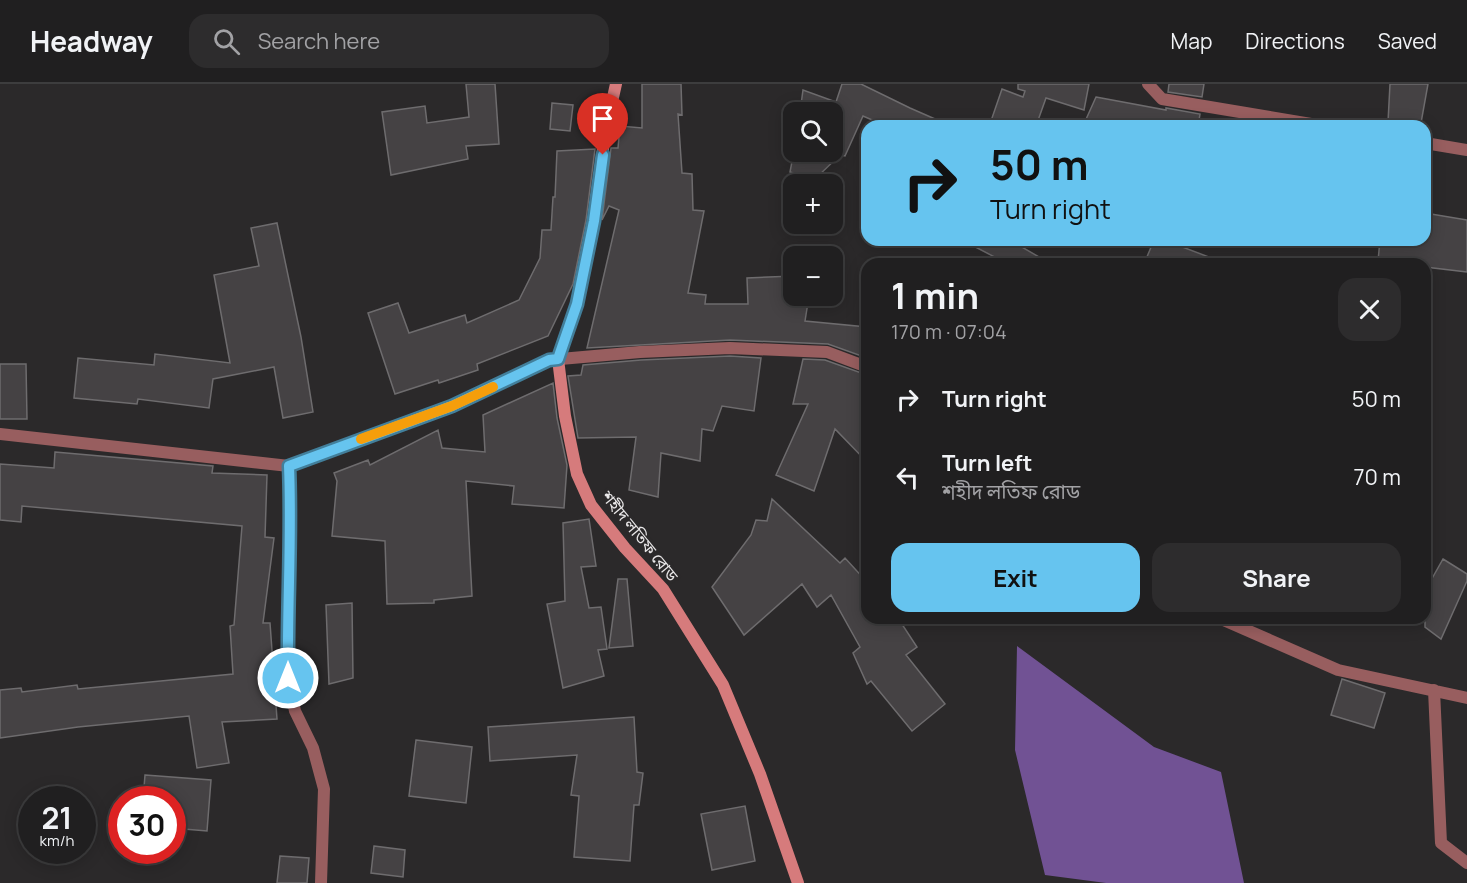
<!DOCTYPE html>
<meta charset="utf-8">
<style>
:root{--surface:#201f20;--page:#2d2c2d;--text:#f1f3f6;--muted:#a2a2a5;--line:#3d3d3e;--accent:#66c4ef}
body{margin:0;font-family:Manrope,"Noto Sans Bengali",sans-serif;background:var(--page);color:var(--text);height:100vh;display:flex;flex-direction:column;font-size:22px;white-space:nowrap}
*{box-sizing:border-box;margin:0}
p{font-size:20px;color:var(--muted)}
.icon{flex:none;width:33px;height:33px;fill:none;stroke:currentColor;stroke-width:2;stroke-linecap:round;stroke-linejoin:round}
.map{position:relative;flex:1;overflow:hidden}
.side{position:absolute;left:861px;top:174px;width:570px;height:366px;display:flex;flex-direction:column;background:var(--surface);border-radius:18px;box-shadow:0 3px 15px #0003,0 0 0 2px var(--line)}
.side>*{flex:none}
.hud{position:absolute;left:861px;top:36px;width:570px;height:126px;border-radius:18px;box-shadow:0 3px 15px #0003,0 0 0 2px var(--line);background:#66c4ef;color:#111;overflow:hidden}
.tools{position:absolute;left:783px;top:18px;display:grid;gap:12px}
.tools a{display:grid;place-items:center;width:60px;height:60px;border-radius:12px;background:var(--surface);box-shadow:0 3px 15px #0003,0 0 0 2px var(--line);font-size:30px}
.speed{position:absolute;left:18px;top:702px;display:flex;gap:12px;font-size:30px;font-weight:700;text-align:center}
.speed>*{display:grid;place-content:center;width:78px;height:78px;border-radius:50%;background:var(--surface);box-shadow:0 3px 15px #0003,0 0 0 2px var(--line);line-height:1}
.speed small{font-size:15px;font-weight:400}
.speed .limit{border:9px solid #d22;background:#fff;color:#111}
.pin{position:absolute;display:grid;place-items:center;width:51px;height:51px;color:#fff;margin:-62px -26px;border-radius:50% 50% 50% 0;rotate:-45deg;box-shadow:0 0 6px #0007}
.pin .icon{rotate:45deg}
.me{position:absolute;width:66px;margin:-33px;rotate:0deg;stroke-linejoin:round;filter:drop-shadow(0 0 4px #0008)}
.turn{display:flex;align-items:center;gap:21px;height:126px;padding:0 30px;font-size:27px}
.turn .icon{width:78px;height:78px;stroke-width:2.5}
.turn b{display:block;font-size:42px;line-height:51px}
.round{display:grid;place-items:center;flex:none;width:63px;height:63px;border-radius:18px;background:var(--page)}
.summary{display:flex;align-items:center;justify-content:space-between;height:102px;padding:0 30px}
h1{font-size:36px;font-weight:700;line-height:45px}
.button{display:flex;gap:12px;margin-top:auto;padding:12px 30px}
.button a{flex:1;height:69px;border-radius:18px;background:var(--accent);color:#111;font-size:24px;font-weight:700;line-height:69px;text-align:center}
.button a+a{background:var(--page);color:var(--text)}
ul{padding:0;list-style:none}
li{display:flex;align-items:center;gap:18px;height:78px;padding:0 30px}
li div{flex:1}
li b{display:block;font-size:22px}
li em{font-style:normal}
header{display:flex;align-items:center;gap:36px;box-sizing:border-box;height:84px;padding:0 30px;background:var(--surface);border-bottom:2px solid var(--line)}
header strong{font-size:28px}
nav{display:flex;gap:33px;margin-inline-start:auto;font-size:21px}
.search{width:420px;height:54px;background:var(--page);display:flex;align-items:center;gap:15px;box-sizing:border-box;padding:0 21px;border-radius:18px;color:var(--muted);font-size:22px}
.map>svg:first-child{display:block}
.water{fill:#715294}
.building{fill:#454244;stroke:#6e6c6e;stroke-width:1.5}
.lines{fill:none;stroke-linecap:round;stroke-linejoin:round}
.street{stroke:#985e5f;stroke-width:12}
.secondary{stroke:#d67b7c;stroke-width:12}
.route-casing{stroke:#427f9b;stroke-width:15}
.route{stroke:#66c4ef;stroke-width:10}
.slow{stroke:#f59e0b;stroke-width:10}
.labels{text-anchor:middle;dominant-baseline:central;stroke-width:6;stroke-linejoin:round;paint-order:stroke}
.street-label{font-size:16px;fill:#eae8e9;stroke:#2b292a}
</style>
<header>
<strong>Headway</strong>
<div class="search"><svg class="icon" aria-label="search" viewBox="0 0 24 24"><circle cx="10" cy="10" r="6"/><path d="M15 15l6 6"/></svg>Search here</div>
<nav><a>Map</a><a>Directions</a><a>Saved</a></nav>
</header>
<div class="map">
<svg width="1467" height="799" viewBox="0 0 1467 799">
<rect width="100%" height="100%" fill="#2b292a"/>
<path class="water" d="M1017,562L1154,663L1221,688L1244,799H1106L1045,791L1015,666Z"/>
<path class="building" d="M466,0H495L499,60L466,62L468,75L391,91L382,28L425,22L427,39L469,33Z
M642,0H681L682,31L678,30L682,89L692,90L693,126L704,127L688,209L706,211L705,220H748L747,194L794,192V212H809L805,237L867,243V274L828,260L730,256L587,264L619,126L609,122L602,136L611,64H618L620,42L642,44Z
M842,0H861L910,24L951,42H886L863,32L845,72L840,71L815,95L790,88L794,67L832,68V28H800L803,6L836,18Z
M1018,0H1089L1084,26L1046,14L1036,42H1014L992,34L1002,5L1023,13L1025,7L1018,5Z
M1169,0H1204L1202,13L1168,8Z
M1390,0H1428L1421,39L1388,38Z
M1096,13L1166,26V24L1200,30L1198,42H1083Z
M552,19L573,21L570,47L550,45Z
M595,65L586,136L573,200L548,252L477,280L478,286L439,299L438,296L395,310L368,229L398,219L409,249L465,231L467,239L519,216L540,174L542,146H551L553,113H555L557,67Z
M1425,129L1467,136V188L1425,183V180L1378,177L1380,156H1425Z
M277,139L301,253L313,328L283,334L274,283L213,295L209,324L138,315L137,320L74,314L78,274L154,281L155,270L230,279L214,191L259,182L251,144Z
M962,156H1010L1051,180H1008Z
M1154,156H1164L1222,178V180H1144Z
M730,272L761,274L754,327L722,322L713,347L702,345L700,377L661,369L658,413L629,406L636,353L578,354L568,292L581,291L583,281L641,276Z
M803,275L825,276L867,291V304L860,321L867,328V378L835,345L814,407L776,391L808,320H793Z
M0,280H26L27,335H0Z
M553,299L557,334L567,381L564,424L512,420L514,402L466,397L472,512L434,516V519L387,520L385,457L332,452L337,397L334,389L368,376L370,381L438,346L442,364L485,368L483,331Z
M55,368L213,382L212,389L267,391L265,453L274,454L263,539H270L277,635L222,638L229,679L197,684L189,632L78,643L0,654V606L21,604L22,608L77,601L78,605L233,590L230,542L234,541L242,442L22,422L21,438L0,436V380L54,384Z
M772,415L840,479L845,474L867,498V534H898L917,563L906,571L945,620L912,647L871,597L867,600L853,569L860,563L831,511L817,523L802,500L744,551L712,503L751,451L756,436L767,437Z
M589,435L596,482L581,483L589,524L601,523L607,565L598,566L604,592L563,604L547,520L565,517L563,439Z
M1443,475L1467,490V497L1441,555L1425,543V507Z
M618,495H627L633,562L609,564Z
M352,519L353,594L329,600L326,521Z
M1342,595L1385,609L1374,644L1331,631Z
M634,633L637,688L643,689L639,721H634L630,777L574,773L579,712L571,711L577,671L490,677L488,643Z
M416,656L472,663L466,719L409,712Z
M145,691L211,696L207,747L172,744V716H143Z
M745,722L755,777L712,786L701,730Z
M374,762L405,766L403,793L371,789Z
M280,772L309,774L307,799H277Z"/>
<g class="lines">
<path class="street" d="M1148,0L1162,15L1323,42
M1425,59L1467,66
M0,350L289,382L452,322L549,276L640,268L730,264L827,268L867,283
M289,382L291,439L288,536V594L295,627L313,664L324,705L321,799
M1219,534L1338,586L1467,614
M1434,606L1441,759L1467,779"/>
<path class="secondary" d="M616,0L605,49L594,137L577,220L558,275L565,332L577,390L591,421L625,464L663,505L723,601L760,690L798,799"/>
</g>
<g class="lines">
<defs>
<path id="route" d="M288,594C287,523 292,452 289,382L452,322L549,276L558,275L577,220L594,137L603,71"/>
</defs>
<use href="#route" class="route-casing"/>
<use href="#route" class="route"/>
<path class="slow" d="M361,355L452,322L493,303"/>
</g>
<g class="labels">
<g class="street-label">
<text transform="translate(640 452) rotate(51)">শহীদ লতিফ রোড</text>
</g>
</g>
</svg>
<div class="tools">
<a><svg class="icon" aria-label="search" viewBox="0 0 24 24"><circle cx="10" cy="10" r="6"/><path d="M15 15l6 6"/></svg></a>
<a>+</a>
<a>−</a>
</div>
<div class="speed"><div>21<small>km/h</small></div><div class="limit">30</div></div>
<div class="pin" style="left:603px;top:71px;background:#d93025"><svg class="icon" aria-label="arrive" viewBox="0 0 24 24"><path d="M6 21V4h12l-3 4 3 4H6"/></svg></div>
<svg class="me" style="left:288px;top:594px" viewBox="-20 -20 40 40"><circle r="17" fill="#66c4ef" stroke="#fff" stroke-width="3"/><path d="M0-11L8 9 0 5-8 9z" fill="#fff"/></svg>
<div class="hud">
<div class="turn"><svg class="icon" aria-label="right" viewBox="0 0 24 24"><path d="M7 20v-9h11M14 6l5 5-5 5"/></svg><div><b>50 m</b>Turn right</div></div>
</div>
<section class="side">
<div class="summary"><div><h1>1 min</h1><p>170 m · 07:04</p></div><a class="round"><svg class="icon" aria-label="close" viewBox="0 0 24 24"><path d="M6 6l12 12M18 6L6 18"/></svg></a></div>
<ul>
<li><svg class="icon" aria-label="right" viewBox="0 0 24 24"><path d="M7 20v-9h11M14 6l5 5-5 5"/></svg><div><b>Turn right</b></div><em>50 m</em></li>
<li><svg class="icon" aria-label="left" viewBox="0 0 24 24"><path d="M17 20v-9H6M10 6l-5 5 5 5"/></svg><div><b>Turn left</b><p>শহীদ লতিফ রোড</p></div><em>70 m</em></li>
</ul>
<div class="button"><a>Exit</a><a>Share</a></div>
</section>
</div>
